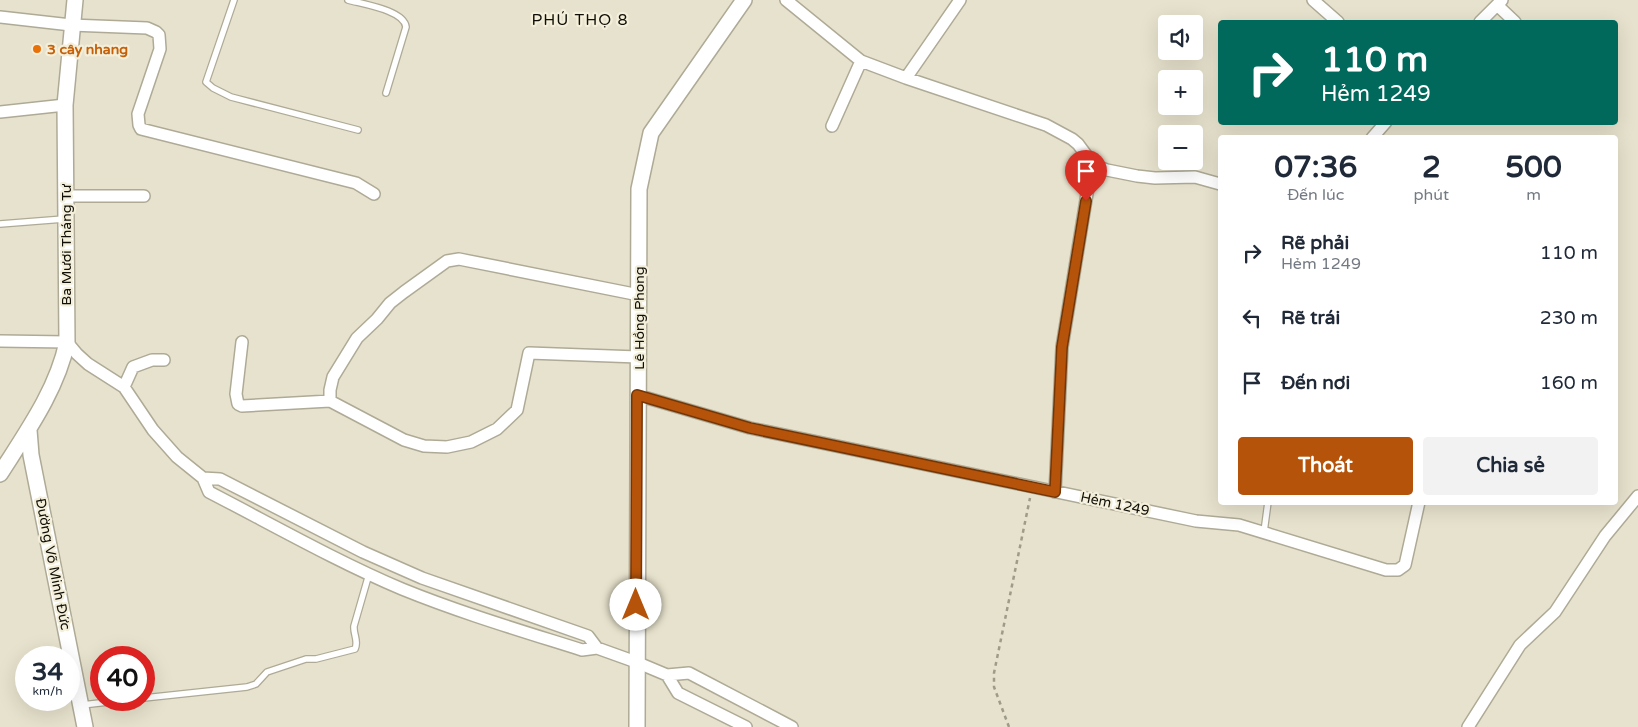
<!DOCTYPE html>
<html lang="vi">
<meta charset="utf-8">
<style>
:root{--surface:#fff;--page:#f2f2f3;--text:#1f2937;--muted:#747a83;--accent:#b45309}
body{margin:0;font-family:"Varela Round",sans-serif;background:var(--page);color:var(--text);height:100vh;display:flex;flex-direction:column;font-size:19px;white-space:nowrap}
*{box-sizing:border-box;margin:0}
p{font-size:16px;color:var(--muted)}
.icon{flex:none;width:28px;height:28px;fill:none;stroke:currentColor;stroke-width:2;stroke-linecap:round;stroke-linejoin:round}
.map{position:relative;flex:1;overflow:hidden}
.side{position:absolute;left:1218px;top:135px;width:400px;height:370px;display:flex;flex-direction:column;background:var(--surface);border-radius:5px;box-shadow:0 5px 20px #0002}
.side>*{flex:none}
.guide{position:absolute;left:1218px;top:20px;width:400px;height:105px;border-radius:5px;box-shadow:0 5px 20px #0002;background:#00695c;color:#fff;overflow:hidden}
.tools{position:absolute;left:1158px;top:15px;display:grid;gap:10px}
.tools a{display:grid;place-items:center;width:45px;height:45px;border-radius:5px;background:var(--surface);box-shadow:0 5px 20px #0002;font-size:25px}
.speed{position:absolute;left:15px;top:646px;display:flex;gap:10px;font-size:25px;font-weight:700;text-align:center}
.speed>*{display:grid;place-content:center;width:65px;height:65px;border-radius:50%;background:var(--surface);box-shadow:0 5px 20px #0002;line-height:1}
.speed small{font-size:12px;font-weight:400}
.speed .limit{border:8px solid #d22;background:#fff;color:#111}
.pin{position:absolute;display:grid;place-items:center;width:42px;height:42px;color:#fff;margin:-51px -21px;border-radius:50% 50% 50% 0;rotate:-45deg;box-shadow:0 0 5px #0007}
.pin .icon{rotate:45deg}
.me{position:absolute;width:55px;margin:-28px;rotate:0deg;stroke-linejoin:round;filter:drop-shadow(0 0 4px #0008)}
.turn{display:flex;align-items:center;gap:18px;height:105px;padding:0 20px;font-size:22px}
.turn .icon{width:65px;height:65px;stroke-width:2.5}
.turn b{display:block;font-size:35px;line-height:42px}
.eta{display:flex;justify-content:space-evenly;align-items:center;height:85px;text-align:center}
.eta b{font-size:30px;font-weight:700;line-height:35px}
.primary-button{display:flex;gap:10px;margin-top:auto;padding:10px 20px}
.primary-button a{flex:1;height:58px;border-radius:5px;background:var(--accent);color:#fff;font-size:20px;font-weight:700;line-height:58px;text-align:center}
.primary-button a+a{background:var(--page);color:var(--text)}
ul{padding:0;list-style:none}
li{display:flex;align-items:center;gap:15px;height:65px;padding:0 20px}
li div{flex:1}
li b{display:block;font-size:19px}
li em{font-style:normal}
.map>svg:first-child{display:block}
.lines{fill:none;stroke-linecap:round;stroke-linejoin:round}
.service-casing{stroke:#aeaa96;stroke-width:8}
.minor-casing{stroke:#aeaa96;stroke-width:14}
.tertiary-casing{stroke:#aeaa96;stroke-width:18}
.path{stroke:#9f9b8b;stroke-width:2.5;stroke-dasharray:4 4;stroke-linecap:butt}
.service{stroke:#fff;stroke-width:5.5}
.minor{stroke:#fff;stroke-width:11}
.tertiary{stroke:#fff;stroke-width:15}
.route-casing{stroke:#753606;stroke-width:12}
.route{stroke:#b45309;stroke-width:9}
.food-dot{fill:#e8710a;stroke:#f4efda;stroke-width:2}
.labels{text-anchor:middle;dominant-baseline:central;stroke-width:4.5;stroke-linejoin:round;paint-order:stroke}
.food-label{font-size:14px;font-weight:bold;fill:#c56008;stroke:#f4efda;text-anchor:start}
.street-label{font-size:14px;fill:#0f0e07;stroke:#f4efda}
.quarter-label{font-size:16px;letter-spacing:1px;fill:#0f0e07;stroke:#f4efda}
</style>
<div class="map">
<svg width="1638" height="727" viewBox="0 0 1638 727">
<rect width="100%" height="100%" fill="#e7e2cd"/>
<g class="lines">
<defs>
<path id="service" d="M234,0L206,82L213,88L231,97L358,130
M348,0C362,4 404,10 406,27L386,93
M0,224L64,219
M1264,532L1268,502
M144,698L247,687L256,684L267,672L306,659H316L355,649C359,641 353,634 354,626L369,574
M82,705L126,700"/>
<path id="minor" d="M786,0L861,61L906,78L1046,125L1072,139L1078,144L1092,163L1096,166L1107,170L1137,176L1155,178L1195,177L1220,184
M1313,0L1338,22
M1497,5L1515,22
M0,17L71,25L147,28L156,32L159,35L160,49L138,114L139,125L141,129L356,183L374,194
M1480,22L1502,0
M906,78L960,0
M0,112L65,105
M832,126L861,61
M1372,138L1386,122
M66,196H144
M0,341L67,342L77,354L88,364L124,387L153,430L177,457L203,478L209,492C273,525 336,561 402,589C461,613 522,631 582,650L597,648L588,636L422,578L363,552L220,479L203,478
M242,342L236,394L238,404L242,406L330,401V390L333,377L357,338L377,319L390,303L404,292L447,261L459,259L639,295
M124,387L133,367L152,360H164
M637,395L750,428L1196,521L1239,525L1386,570H1398L1405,565L1419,502
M330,401L404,440L424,446L447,447L471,442L497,429L517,410L529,353L638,357
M1055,492L1062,347L1092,163
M597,648L636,662L667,675L689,673L792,727
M667,675L678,693L746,727
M1468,727L1520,645L1555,612L1605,536L1638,496"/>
<path id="tertiary" d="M29,430L31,455L85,727
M0,474C26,433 57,390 67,342L65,105L75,0
M637,727L639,189L651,133L744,0"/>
</defs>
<use href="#service" class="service-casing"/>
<use href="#minor" class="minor-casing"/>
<use href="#tertiary" class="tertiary-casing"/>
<path class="path" d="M1009,727L994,687V673L1030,498"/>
<use href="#service" class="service"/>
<use href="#minor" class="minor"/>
<use href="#tertiary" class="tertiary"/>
</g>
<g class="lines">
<defs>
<path id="route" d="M636,605L637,395L750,428L1055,492L1062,347L1086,201"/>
</defs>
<use href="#route" class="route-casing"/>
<use href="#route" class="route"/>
</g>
<circle class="food-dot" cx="37" cy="49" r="5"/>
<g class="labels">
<g class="food-label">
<text x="47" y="49">3 cây nhang</text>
</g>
<g class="street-label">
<text transform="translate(66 245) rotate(-90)">Ba Mươi Tháng Tư</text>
<text transform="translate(639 318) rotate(-90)">Lê Hồng Phong</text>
<text transform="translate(1115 504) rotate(12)">Hẻm 1249</text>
<text transform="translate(53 564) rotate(79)">Đường Võ Minh Đức</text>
</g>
<g class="quarter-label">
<text x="580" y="20">PHÚ THỌ 8</text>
</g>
</g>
</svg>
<div class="tools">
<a><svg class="icon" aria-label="sound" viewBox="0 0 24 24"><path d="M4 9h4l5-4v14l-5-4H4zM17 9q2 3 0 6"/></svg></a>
<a>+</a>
<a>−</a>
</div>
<div class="speed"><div>34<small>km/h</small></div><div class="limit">40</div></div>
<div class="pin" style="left:1086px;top:201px;background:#d93025"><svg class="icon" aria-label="arrive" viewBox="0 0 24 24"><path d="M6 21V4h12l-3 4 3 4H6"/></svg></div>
<svg class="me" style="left:636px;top:605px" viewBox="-20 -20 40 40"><circle r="19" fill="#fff"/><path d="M0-13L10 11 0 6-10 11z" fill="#b45309"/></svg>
<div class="guide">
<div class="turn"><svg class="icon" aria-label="right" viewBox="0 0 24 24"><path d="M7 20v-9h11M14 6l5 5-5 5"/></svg><div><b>110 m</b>Hẻm 1249</div></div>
</div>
<section class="side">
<div class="eta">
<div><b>07:36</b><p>Đến lúc</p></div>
<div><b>2</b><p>phút</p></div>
<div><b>500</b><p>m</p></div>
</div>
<ul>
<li><svg class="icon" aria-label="right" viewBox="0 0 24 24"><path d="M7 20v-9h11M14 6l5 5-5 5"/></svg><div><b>Rẽ phải</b><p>Hẻm 1249</p></div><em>110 m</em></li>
<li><svg class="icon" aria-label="left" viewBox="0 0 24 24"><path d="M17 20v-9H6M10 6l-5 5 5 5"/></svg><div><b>Rẽ trái</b></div><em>230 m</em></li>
<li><svg class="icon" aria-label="arrive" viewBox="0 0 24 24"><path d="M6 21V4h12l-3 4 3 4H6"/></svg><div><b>Đến nơi</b></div><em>160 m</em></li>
</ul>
<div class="primary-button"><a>Thoát</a><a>Chia sẻ</a></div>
</section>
</div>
